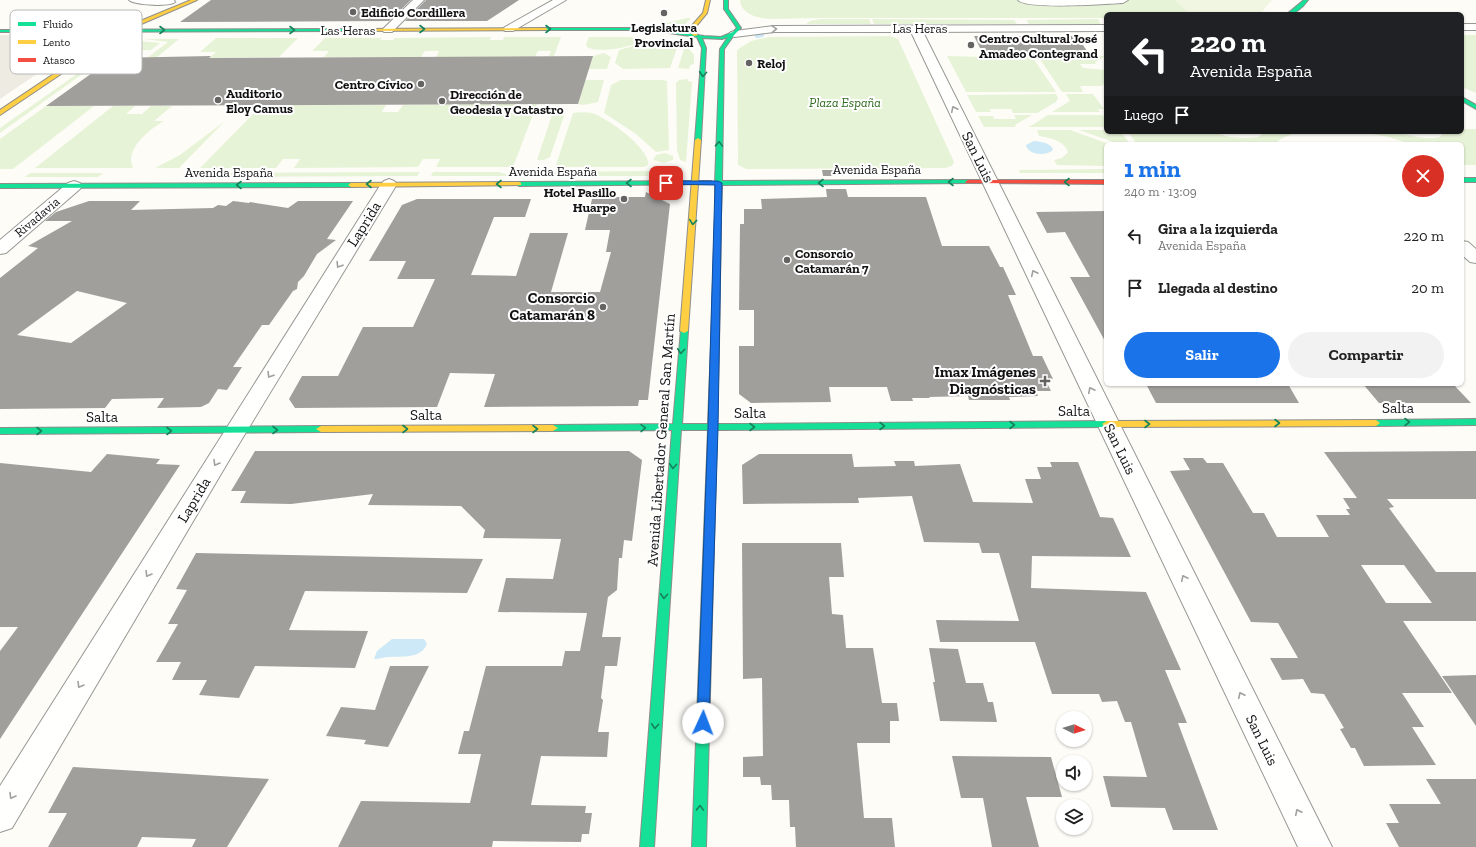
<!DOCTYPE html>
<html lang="es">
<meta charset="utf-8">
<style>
:root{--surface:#fff;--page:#f2f2f2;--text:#222;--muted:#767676;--accent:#1a73e8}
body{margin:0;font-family:"Zilla Slab",serif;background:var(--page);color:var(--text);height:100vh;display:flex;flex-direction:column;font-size:15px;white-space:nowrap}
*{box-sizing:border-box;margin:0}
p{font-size:13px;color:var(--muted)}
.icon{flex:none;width:22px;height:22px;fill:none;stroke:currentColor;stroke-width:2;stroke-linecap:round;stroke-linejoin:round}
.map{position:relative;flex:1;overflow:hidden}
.panel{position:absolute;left:1104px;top:142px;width:360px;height:244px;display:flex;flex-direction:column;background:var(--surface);border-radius:6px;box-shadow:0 1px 3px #0004}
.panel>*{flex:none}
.banner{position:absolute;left:1104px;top:12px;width:360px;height:122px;border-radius:6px;box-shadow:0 1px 3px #0004;background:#202124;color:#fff;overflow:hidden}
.needle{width:26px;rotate:95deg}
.tools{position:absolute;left:1056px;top:711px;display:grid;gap:8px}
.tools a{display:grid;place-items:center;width:36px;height:36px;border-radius:50%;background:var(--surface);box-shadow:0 1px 3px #0004;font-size:20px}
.pin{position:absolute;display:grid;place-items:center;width:34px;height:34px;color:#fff;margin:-17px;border-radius:8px;box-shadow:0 2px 6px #0006}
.me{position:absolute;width:44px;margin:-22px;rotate:2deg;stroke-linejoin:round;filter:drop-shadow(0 0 3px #0008)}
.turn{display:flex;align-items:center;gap:14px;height:84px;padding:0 20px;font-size:18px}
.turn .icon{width:52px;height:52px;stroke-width:2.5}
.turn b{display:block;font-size:28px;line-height:34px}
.then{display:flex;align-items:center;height:38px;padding:0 20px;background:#0003;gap:8px;font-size:15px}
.round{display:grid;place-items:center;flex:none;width:42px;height:42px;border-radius:21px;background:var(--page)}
.overview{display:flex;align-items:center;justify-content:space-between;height:68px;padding:0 20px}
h1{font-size:24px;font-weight:700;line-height:30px;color:var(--accent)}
.action{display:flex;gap:8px;margin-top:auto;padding:8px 20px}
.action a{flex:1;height:46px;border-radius:24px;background:var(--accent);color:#fff;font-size:16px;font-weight:700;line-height:46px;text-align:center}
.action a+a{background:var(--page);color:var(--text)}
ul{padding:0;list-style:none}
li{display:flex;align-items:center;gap:12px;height:52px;padding:0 20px}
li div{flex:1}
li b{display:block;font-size:15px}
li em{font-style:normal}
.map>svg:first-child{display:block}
.green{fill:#e7f3d7}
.pitch{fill:#f0f6e1}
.plaza{fill:#edebe2}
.water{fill:#cde8f7}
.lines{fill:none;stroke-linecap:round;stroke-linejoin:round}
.stream{stroke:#cde8f7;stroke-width:4}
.building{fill:#a19f9c;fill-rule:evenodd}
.street-casing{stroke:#979795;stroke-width:2}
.fast-casing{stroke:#8e8d8b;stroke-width:2}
.slow-casing{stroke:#8e8d8b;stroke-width:2}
.jam-casing{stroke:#8e8d8b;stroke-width:2}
.street{fill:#fffffe;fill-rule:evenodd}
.fast{fill:#16e098;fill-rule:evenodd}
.slow{fill:#ffcf43;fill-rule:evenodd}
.jam{fill:#f24e42;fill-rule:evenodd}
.oneway{stroke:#14835b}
.oneway2{stroke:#a0a09f}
.route{fill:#1a73e8;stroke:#114b97}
.poi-dot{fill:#646362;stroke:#fff;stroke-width:1.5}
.labels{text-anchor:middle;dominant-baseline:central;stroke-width:4;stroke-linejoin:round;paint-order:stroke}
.far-poi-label{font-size:13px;font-weight:bold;fill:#111;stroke:#fff;text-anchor:start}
.far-street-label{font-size:13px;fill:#111;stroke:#fff}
.far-park-label{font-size:13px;font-style:italic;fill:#2f6b1f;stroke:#fff}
.street-label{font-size:15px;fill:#111;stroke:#fff}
.poi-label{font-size:15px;font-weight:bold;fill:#111;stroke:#fff;text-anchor:end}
.key{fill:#fff;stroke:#b8b8b8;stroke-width:1}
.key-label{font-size:11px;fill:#111}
</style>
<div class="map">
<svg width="1476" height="847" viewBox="0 0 1476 847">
<rect width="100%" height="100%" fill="#fdfcf7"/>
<path class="green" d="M740,0H1176L1190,14H1106V18H821L770,19C757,18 741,14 740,0Z
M687,18H691L685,25L684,31L665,29L666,23Z
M820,19H869L871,24H806L810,21Z
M872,19L1014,20L1017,24H874Z
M1098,19L1101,24H1029L1026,20Z
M1462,35H1476V93L1462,87Z
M890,36L898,39L954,162L952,166L945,168L746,169L738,165L737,50L751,41L769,37Z
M491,37L490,40H503L504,37H561L554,56H549L551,51H538L535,57H436L439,51H425L421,57H324L329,51H312L325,38H382L380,40H393L395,38Z
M589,37H632L646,39C633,47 600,54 587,47L586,44Z
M216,38H298L279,57L209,58L216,52H200Z
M144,39H179L156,58H147L168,42Z
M124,41L127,42L0,133V128Z
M140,41L160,43L151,50H123L135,42Z
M651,41C659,40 671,41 677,48L670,68L623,69L615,63L619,50Z
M684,49H689L694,55V64L690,65L689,69L678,68Z
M604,53L611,57L607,69H589L593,56Z
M982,55H1031L1056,92H966L947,56L983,57Z
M1062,56H1106L1095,62L1096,64H1080L1083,68L1106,70V83L1101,86H1080L1083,92H1062L1040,59Z
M688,79V81L692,82L686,162L680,160L677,150L676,83L679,80Z
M585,80H604L598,102L584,105L578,104Z
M621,80H662L667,81L669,150L656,152L636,134L604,113L611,85Z
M1056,94L1058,98L1056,102L1037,113H1013L1011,109H990L991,112H976L967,95Z
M1066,94H1093L1104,109H1098L1100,112H1052L1070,101Z
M515,104L512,111H527L530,104H537L513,167H436L440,159H423L418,167L294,168L300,159H283L276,168H200L254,113H272L279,105H386L382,112H398L403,105Z
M46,106H94L13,169H0V139Z
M113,106H135L126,114H142L151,106H172L154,121H164C150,129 124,149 133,168H35Z
M553,112L561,113L564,116L550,157L544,160H537Z
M573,113C578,112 587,112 592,113C606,117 651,149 648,165L644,167H557L556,165Z
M1014,115H1032L1015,125L1016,127H984L978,116H993L994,119H1016Z
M1048,115H1102L1106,119V127H1029Z
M225,121L179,168H155L180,155Z
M1462,129H1476V165H1462V144H1410L1389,137L1360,132C1371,132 1383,130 1394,132C1410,134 1423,141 1440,137L1444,132H1462Z
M1037,130H1070L1109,144H1106V166L1057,165L1054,160L1062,158L1068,152C1063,140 1051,138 1039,136Z
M1079,130H1106V132H1121L1130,144H1119Z
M1128,132H1211L1230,137L1245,138L1258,137L1265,132H1303C1293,134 1282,136 1275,144H1137Z
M665,153L673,156V160L664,163L653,160L656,155Z
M1106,169V173H1020L1019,170Z
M649,171L648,176H544L545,172Z
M420,172L417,176L192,177L197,173Z
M433,172H499L506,174L507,176H431Z
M30,173H103L98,177H25Z"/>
<path class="pitch" d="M1176,0H1272L1260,14H1190Z"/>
<path class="plaza" d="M0,35H88L91,37L0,99Z"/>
<path class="water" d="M1034,141C1041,142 1049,142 1053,149L1052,151C1044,156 1028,155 1026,145Z
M392,639H424L427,644C421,659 402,656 389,657C384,657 380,659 374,659L377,651Z"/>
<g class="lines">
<path class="stream" d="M757,36L762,35"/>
</g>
<path class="building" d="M211,0H411L389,21L180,22Z
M426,0H519L487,21H405Z
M974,36H1074L1076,39H1079L1091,57H1049L1032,56L1031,54H983Z
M211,56L209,58L593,56L578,104L46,106L113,58Z
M822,170H842L843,176H823Z
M826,189H846L848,197H926L942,246H989L1000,267H1003L1016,295H1008L1033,356H1042L1053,379H1045L1051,391H1036L1038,396L1009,397L1010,400H969L968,396L929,397L930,398H912L913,401H891L887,387H829L831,402L751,403L739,394V346H754V310H739L740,224H744V209H762L761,199L827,197Z
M646,192L670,204L648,400H639L638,406L484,407L495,374L450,373L437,407L295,408L289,399L302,376H338L363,327H413L435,279H397L406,261H369L402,205L417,199H531L525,217H494L471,275L516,276L530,233H568L551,292H600L611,252H606L610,230H585L592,199H604L605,197H645Z
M89,201H140L131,210L213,208L218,205L226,206L233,201L249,203L250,202L288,208L298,201H353L327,239L336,240L317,254L304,276L298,282L297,289L293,291L269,325H262L233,367H242L227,390L218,389L209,403L201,407L157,408L164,398L112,399L105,408L0,409V278L38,248L28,246L72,221H45L56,212ZM77,291L127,303L71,343L17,335Z
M1106,211V343L1070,277H1090L1065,232L1047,233L1036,212Z
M1146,384H1288L1299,403H1156Z
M1363,384H1453L1471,403H1379Z
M255,451H629L642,460L632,541L624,540L622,558H619L617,590L608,597L602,637H621L617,666H605L601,698L603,700L598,732H609L607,757L541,756L531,805L586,806L585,813H592L589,834H582L581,842L493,841L492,847H338L361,801L470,803L481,754H458L464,731H469L486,666H562L565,651H580L587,613L498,612L506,578L553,579L561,539L483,538L485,530L461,506L368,505L373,494L291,504L240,503L246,491H231Z
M1476,451V499H1387L1394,507L1389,508L1436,572H1476V621H1403L1452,693H1402L1424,727H1412L1436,765L1364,766L1355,748H1351L1340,729L1344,728L1324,694L1311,693L1303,679L1282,680L1270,658H1298L1278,623L1251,622L1170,471L1190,470L1183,458H1203L1207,463H1223L1253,513H1264L1277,537H1329L1316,515H1350L1346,509H1350L1343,498H1357L1324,452ZM1361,565H1404L1432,603H1386Z
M107,454L160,459L156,464L180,465L0,739V651L18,627H0V463L91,472Z
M759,454H852L854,467L896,466L894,461H914L915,466L960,464L973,502L1033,503L1025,479H1041L1037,467H1052L1050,462H1078L1100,517L1113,518L1131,557L1032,556L1031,588L1146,592L1181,670H1165L1187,723H1178L1218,830H1173L1165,808L1111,807L1103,776L1147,777L1131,722H1125L1117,701L1102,702L1099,694H1052L1035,642H940L936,620L1019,621L999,553H982L979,543L924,542L912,496L858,498L859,503L743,504L742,465Z
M742,543H841L844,577H829L832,614L843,615L846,648H873L882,703H897L899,721H890V743H857L864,818H892L895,847H796L795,827H790L789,800H772L771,785H761L760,777H743V757L763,756L762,678L743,679Z
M196,553L483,559L467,593L305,591L289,630L368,631L355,668L255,666L239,698L199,695L207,680H172L181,662H156L178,624H168L187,590L176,589Z
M929,648L958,649L966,683H983L988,702H993L997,722L940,721L933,682H935Z
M390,666H429L388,747L364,744L366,740L326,736L341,707L375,710Z
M1476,675V726L1442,676Z
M952,756L1051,757L1062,797H1026L1039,847H992L983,798H961Z
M73,767L155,772L269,779L227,847H192L196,839L142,837L137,847H48L67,813H48Z
M1426,779H1476V847H1399L1386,823H1399L1389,804H1441Z"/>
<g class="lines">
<defs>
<path id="street" d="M129,0H174L175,2C171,7 133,5 129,0Z
M413,0H424L392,32H384L382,30L384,28Z
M553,0H566L513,31H505L503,29L505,27Z
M1018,0H1128L1123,3C1106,4 1026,10 1018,0Z
M1462,24H1476V30H1462Z
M1106,25V31L923,32L1332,847H1298L911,32H774L735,37L731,36L729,34L731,32L735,31L774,26Z
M389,179L394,181L397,184L231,457L12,828L0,832V786L381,184L384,181Z
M74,181L80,183L82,186L80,189L6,253L0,254V240L68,183Z
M1462,241L1468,242L1476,249V263L1470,262L1462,255Z"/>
<path id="fast" d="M724,0H728V9L741,28L734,35L724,49L722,181L968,180L971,182L970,183L722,185L721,216L718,218L716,217L715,183L720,49L728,37L722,39L702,38L706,48L701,140L698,142L695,140L702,48L697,37L648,30H546L544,29L546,28H648L704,36L721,37L733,32L737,28L724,9Z
M1304,0H1308C1303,7 1296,14 1287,14Z
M350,29L348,31L0,32V30Z
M1462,97L1476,105V109L1462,101Z
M1462,178H1476V182H1462Z
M711,181L714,183L713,184L519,186L516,184L519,182Z
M0,184L351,183L354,185L351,187L0,188Z
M681,329H684L688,331L682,424H708L711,345L715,342L719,345L717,424L1107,421L1112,424L1107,427L717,430L706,847H692L708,430H681L654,847H640L672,430L553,431L548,428L553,425L673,424Z
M1476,419V425L1376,426L1372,423L1376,420Z
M321,426L326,429L321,432L0,434V428Z"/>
<path id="slow" d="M191,0H197L125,31L0,115V110L121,29Z
M706,0H710L707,13L693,30L698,35L694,36L688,30L703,13Z
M546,28L548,30L348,31L346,30L348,29Z
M698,138L701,140L688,331L684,333L680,331L695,140Z
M519,182L521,183V185L351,187L348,185L351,183Z
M1376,420L1380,423L1376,426L1107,427L1102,424L1107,421Z
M553,425L558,428L553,431L321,432L316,429L321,426Z"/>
<path id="jam" d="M968,180H1106V184L966,183L965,182Z
M718,214L721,216L719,345L715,348L711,345L715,216Z"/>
</defs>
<use href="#street" class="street-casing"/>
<use href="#fast" class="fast-casing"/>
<use href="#slow" class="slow-casing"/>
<use href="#jam" class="jam-casing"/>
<use href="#street" class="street"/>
<use href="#fast" class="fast"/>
<use href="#slow" class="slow"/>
<use href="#jam" class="jam"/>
</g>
<defs><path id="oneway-chevron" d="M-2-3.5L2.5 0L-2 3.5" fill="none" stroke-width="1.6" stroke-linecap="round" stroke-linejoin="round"/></defs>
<g class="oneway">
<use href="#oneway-chevron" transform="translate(422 29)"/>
<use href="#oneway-chevron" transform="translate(548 29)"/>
<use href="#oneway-chevron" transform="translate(162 30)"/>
<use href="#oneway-chevron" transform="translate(292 30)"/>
<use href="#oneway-chevron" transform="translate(703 74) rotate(94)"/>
<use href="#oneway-chevron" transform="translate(719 144) rotate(-88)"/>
<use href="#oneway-chevron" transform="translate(951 182) rotate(180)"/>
<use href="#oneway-chevron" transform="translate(1067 182) rotate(180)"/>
<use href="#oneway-chevron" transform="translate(629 183) rotate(180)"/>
<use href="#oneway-chevron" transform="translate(821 183) rotate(180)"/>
<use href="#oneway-chevron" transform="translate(369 184) rotate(180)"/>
<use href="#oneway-chevron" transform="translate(499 184) rotate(180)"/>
<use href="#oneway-chevron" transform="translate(239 185) rotate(180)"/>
<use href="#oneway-chevron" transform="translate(693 222) rotate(96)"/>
<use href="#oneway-chevron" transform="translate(681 351) rotate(94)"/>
<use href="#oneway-chevron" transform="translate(1407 422)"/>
<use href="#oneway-chevron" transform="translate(1277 423)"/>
<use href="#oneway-chevron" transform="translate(1147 424)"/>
<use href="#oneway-chevron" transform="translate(1012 425)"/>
<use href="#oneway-chevron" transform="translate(882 426)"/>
<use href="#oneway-chevron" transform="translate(752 427)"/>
<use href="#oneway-chevron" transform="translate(643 428) rotate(-1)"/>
<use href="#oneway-chevron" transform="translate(405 429)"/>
<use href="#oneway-chevron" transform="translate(535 429)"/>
<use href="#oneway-chevron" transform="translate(275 430)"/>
<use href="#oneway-chevron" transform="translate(39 431)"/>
<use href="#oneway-chevron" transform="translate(169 431)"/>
<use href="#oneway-chevron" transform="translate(673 466) rotate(94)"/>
<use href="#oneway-chevron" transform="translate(664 596) rotate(94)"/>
<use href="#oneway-chevron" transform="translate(655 726) rotate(94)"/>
<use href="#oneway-chevron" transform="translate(700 808) rotate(-88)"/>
</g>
<g class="oneway2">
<use href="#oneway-chevron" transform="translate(774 29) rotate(-2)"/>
<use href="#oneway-chevron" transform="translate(954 109) rotate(-116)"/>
<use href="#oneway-chevron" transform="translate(339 265) rotate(122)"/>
<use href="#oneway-chevron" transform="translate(1034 273) rotate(-116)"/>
<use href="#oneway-chevron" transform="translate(270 375) rotate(122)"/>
<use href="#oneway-chevron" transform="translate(1091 390) rotate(-116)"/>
<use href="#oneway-chevron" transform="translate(216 463) rotate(121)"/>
<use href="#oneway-chevron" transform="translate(148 574) rotate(121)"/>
<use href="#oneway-chevron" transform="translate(1184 578) rotate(-116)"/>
<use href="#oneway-chevron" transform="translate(80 685) rotate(121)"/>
<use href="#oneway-chevron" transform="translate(1241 695) rotate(-116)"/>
<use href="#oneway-chevron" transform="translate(12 796) rotate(121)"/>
<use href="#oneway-chevron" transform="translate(1298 812) rotate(-116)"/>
</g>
<path class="route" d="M666,181H718L722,183L718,428L709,723L708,727L703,729L699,727L697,723L708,428L715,185L664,184L663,183Z"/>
<g class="poi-dot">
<circle cx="353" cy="12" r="4"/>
<circle cx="664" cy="13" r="4"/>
<circle cx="971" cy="45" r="4"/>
<circle cx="749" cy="63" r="4"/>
<circle cx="421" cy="84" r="4"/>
<circle cx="218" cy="100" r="4"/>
<circle cx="442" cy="101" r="4"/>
<circle cx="624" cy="199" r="4"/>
<circle cx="787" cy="260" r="4"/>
<circle cx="603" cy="307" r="4"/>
<path d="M1043 375h4v4h4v4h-4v4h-4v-4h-4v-4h4z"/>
</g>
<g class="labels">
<g class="far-poi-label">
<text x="361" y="12">Edificio Cordillera</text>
<text x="664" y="27" text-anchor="middle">Legislatura<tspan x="664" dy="15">Provincial</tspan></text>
<text x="979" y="38">Centro Cultural José<tspan x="979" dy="15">Amadeo Contegrand</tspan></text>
<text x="757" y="63">Reloj</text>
<text x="413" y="84" text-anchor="end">Centro Cívico</text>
<text x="226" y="93">Auditorio<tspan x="226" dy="15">Eloy Camus</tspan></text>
<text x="450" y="94">Dirección de<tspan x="450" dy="15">Geodesia y Catastro</tspan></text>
<text x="616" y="192" text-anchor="end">Hotel Pasillo<tspan x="616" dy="15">Huarpe</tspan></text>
<text x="795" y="253">Consorcio<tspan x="795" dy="15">Catamarán 7</tspan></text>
</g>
<g class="far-street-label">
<text x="920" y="28">Las Heras</text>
<text x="348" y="30">Las Heras</text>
<text x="877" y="169">Avenida España</text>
<text x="553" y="171">Avenida España</text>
<text x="229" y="172">Avenida España</text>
<text transform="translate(37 217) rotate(-40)">Rivadavia</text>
</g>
<g class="far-park-label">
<text x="845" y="102">Plaza España</text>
</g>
<g class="street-label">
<text transform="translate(978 157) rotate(64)">San Luis</text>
<text transform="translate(364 224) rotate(-58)">Laprida</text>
<text x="1398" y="408">Salta</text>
<text x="1074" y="411">Salta</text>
<text x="750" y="413">Salta</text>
<text x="426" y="415">Salta</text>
<text x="102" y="417">Salta</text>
<text transform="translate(661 440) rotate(-86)">Avenida Libertador General San Martín</text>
<text transform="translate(1120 449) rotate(64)">San Luis</text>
<text transform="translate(194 500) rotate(-59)">Laprida</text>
<text transform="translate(1262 740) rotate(64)">San Luis</text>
</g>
<g class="poi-label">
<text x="595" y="298">Consorcio<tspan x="595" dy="17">Catamarán 8</tspan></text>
<text x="1036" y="372">Imax Imágenes<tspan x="1036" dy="17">Diagnósticas</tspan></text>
</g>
</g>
<rect x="10" y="10" width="132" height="64" rx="6" class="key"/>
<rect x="18" y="22" width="18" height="4" fill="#16e098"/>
<rect x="18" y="40" width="18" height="4" fill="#ffcf43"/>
<rect x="18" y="58" width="18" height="4" fill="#f24e42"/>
<g class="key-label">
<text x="43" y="28">Fluido</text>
<text x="43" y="46">Lento</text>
<text x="43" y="64">Atasco</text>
</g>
</svg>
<div class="tools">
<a><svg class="needle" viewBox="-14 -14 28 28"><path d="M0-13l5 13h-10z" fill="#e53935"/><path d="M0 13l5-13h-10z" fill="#767676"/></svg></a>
<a><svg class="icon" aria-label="sound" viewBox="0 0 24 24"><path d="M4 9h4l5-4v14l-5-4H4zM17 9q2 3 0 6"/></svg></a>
<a><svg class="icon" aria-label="layers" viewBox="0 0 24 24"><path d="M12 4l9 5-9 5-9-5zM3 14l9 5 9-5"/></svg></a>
</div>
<div class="pin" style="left:666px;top:183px;background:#d93025"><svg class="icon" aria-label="arrive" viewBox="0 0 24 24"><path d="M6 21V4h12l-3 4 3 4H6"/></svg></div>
<svg class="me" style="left:703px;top:723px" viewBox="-20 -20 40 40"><circle r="19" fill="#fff"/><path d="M0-13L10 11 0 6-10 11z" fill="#1a73e8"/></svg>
<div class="banner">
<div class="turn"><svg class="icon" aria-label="left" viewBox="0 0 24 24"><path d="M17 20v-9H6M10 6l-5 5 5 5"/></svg><div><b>220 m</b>Avenida España</div></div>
<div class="then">Luego<svg class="icon" aria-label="arrive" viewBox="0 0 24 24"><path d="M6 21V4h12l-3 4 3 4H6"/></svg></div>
</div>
<section class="panel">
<div class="overview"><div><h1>1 min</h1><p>240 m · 13:09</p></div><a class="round" style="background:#d93025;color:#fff"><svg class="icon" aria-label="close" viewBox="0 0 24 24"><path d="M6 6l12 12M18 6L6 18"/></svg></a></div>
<ul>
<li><svg class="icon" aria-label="left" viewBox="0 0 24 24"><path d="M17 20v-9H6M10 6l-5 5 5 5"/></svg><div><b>Gira a la izquierda</b><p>Avenida España</p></div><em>220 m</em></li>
<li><svg class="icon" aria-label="arrive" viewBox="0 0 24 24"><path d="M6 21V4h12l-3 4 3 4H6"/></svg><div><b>Llegada al destino</b></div><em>20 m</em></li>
</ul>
<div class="action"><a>Salir</a><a>Compartir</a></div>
</section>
</div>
